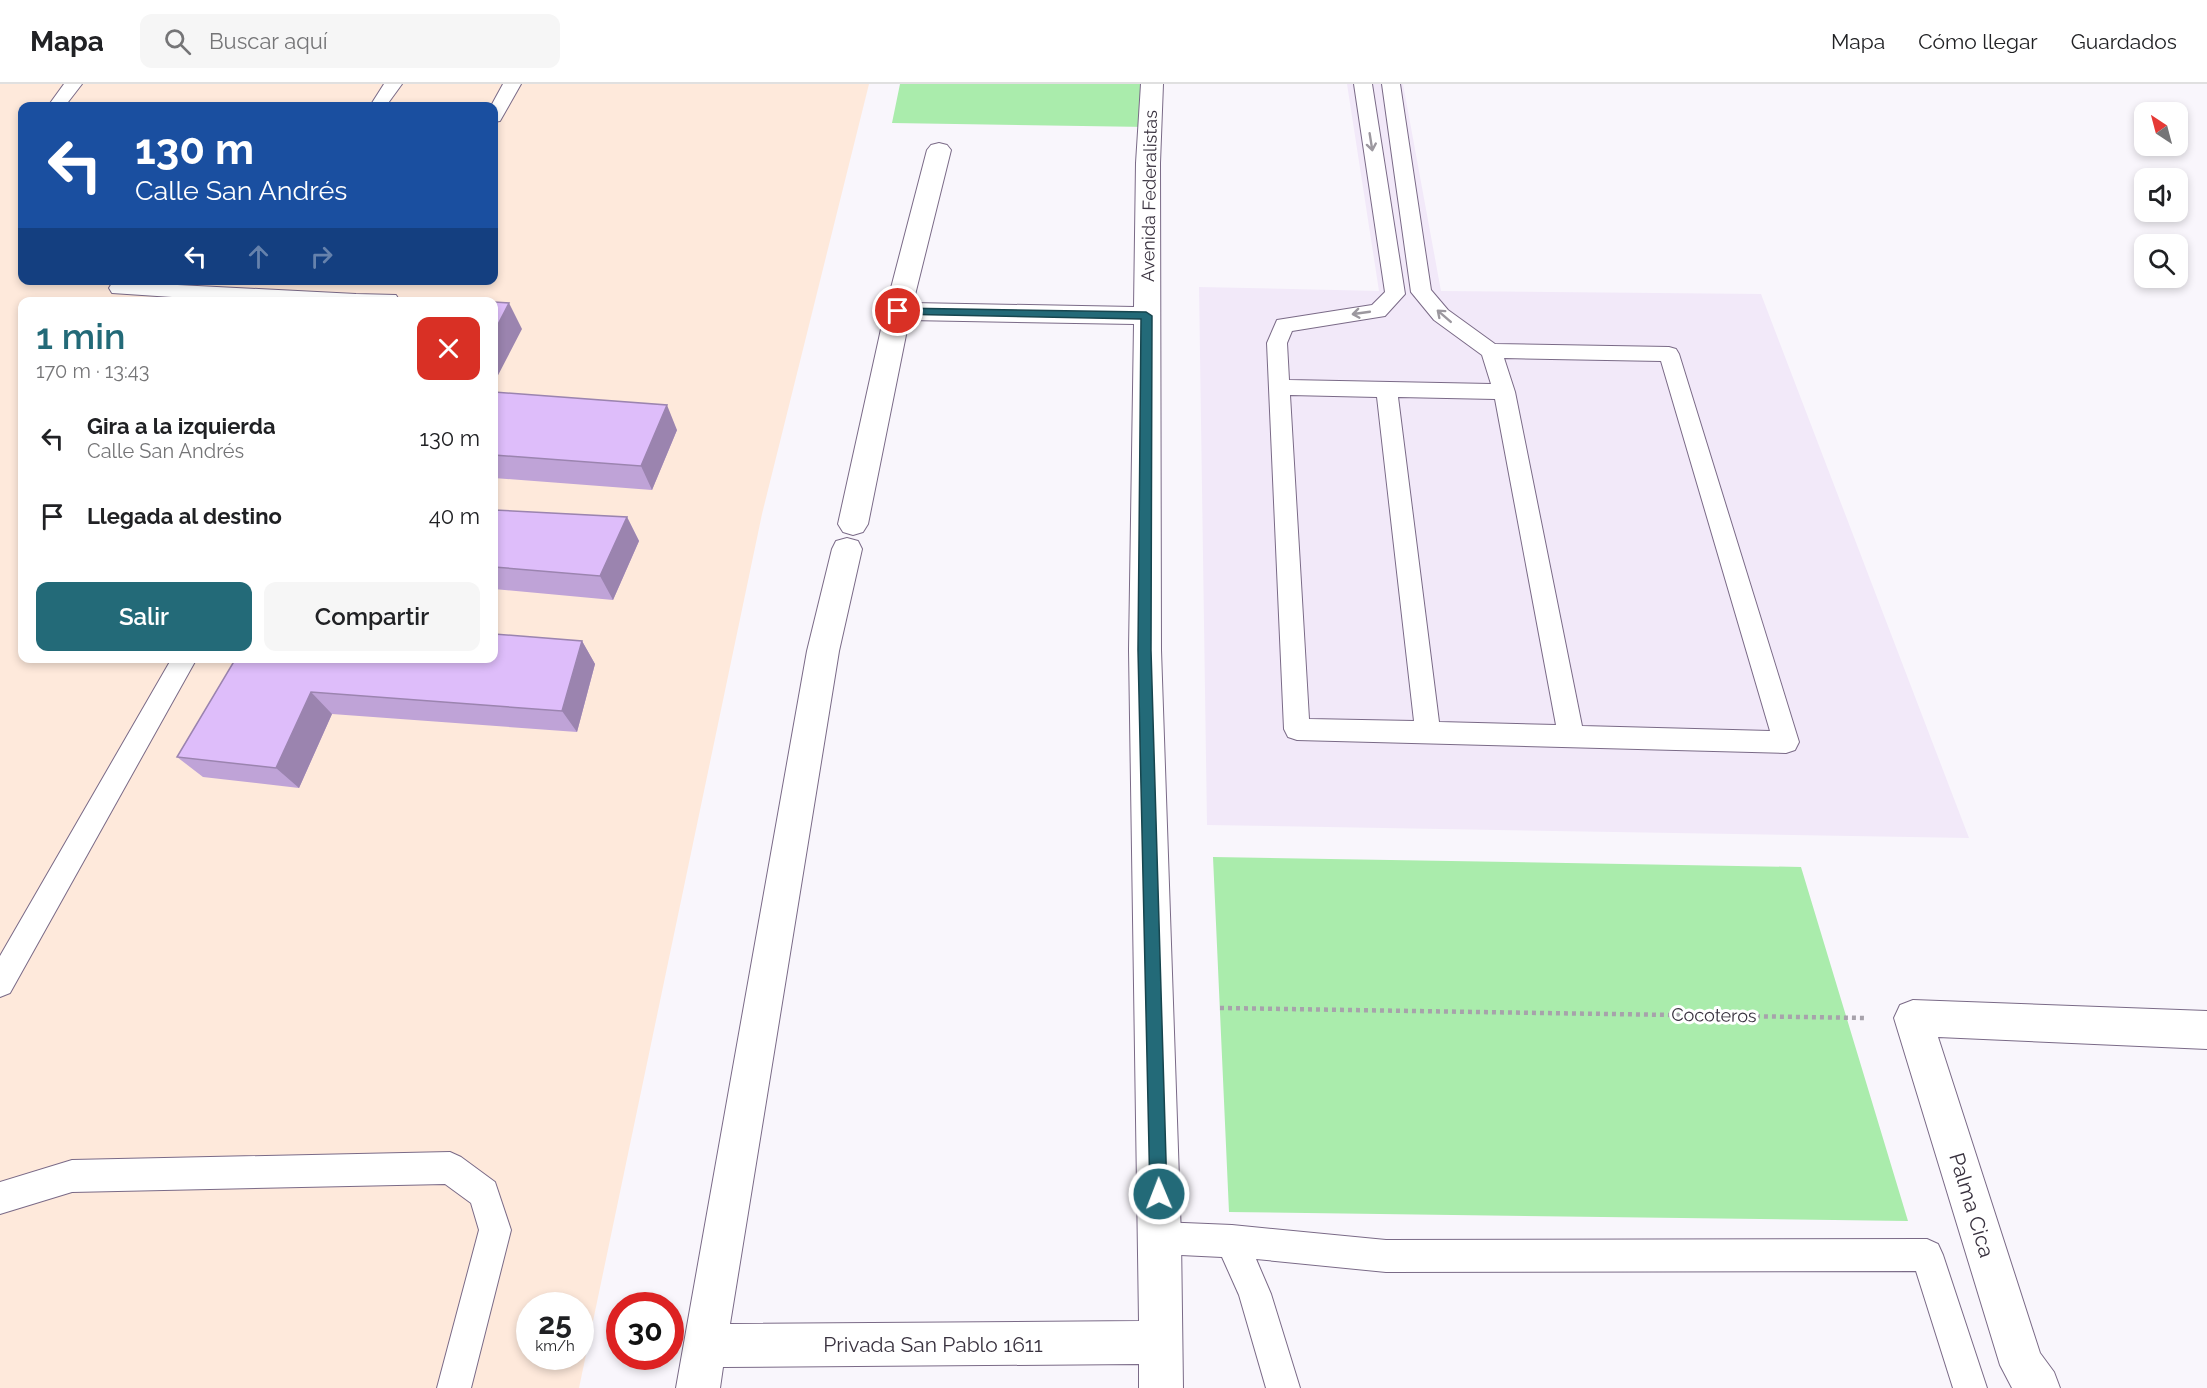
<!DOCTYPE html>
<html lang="es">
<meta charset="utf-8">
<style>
:root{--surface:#fff;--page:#f6f6f6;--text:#202124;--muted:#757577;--line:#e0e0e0;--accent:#236a78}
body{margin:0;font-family:Raleway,sans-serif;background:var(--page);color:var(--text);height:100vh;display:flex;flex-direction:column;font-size:22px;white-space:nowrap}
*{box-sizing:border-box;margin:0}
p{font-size:20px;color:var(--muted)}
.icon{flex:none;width:33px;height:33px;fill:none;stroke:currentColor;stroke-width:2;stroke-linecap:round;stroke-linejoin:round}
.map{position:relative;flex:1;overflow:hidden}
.side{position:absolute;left:18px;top:213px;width:480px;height:366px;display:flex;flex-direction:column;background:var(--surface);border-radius:12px;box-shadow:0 3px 9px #0003}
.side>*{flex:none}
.guide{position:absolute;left:18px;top:18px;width:480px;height:183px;border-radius:12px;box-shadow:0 3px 9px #0003;background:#1a4fa0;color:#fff;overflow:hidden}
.needle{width:39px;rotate:324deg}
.controls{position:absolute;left:2134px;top:18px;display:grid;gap:12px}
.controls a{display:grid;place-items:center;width:54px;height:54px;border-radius:12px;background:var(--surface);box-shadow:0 3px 9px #0003;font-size:30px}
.speed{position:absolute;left:516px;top:1208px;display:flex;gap:12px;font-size:30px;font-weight:700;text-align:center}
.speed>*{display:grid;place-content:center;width:78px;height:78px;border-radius:50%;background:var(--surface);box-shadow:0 3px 9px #0003;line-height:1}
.speed small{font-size:15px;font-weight:400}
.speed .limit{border:9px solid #d22;background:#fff;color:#111}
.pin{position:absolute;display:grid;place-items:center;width:51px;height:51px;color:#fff;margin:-26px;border:3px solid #fff;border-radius:50%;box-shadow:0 2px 6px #0007}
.me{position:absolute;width:66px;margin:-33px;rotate:359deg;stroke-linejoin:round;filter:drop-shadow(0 0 4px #0008)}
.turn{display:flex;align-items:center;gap:21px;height:126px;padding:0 18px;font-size:27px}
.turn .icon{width:78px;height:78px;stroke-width:2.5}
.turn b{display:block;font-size:42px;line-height:51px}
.lanes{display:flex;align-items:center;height:57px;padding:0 18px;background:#0003;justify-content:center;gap:30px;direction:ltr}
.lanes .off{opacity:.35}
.round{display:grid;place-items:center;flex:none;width:63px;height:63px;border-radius:12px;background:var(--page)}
.head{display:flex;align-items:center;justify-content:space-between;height:102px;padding:0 18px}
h1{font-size:36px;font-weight:600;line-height:45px;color:var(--accent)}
.button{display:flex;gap:12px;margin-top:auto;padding:12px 18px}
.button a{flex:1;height:69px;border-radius:12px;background:var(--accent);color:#fff;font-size:24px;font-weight:600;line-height:69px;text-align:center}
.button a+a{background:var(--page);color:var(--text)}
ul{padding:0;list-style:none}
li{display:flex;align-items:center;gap:18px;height:78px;padding:0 18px}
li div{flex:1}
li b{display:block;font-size:22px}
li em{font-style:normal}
header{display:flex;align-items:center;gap:36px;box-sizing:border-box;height:84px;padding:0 30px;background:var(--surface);border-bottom:2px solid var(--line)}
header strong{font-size:28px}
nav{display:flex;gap:33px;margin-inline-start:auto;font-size:21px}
.search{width:420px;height:54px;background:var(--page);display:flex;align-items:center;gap:15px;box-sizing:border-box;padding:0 21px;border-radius:12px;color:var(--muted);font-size:22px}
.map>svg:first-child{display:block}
.built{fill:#f2e9f9}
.education{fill:#fee9db;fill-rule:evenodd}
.green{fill:#aaecac}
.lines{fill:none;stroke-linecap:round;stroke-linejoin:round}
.lane-casing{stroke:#7a6a87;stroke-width:2}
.street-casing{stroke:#7a6a87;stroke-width:2}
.path{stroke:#a7a2ab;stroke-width:4.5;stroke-dasharray:4 4;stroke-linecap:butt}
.lane{fill:#fff;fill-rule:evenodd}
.street{fill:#fff;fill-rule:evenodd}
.wall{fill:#bfa3d7}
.shaded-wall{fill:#9b84af}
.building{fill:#debdfa;stroke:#9b84af;stroke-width:1.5}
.oneway{stroke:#9c989f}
.route{fill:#236a78;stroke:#17454e;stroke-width:1.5}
.labels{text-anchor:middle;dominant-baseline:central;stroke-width:6;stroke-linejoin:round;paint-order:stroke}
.street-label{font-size:18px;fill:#39323f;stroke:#fff}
.near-street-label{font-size:21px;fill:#39323f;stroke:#fff}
</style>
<header>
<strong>Mapa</strong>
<div class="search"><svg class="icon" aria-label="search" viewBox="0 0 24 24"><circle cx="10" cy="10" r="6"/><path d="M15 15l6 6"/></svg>Buscar aquí</div>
<nav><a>Mapa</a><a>Cómo llegar</a><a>Guardados</a></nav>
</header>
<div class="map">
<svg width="2207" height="1304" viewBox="0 0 2207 1304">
<rect width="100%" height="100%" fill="#f9f6fc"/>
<path class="built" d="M1347,0H1403L1441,207L1761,210L1969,754L1207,741L1199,203L1379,207Z"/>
<path class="education" d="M0,0H869L762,430L579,1304H0ZM22,22H494V196H22ZM22,218H494V574H22ZM530,1221H580V1272H530Z"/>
<path class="green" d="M900,0H1141L1148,43L892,39Z
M1213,773L1801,783L1908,1137L1229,1128Z"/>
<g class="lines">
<defs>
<path id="lane" d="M64,0H82L65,22H48Z
M384,0H402L386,22H370Z
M503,0H521L500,37L494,38V22H491Z
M1354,0H1372L1405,210L1385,232L1292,247L1287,259L1289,296L1491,300L1482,271L1434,236L1411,208L1382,0H1400L1431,206L1448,226L1495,260L1669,263L1676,265L1679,270L1799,658L1795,666L1786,669L1297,656L1288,653L1284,645L1267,259L1277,236L1372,221L1385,208ZM1504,274L1661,277L1770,647L1582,642L1515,308ZM1290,311L1377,313L1414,637L1309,635ZM1398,313L1495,315L1556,641L1439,638Z
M119,198L356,210L396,211L399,216L247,218L112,209L109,204L112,199Z
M172,574H197L10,909L0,913V872Z
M450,1068L461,1073L495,1098L511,1146L471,1304H437L479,1146L471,1119L445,1100L72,1108L0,1130V1098L72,1076Z
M1160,1138L1232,1141L1386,1156L1927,1155L1938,1160L1943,1171L1987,1304H1953L1916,1187L1386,1188L1256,1175L1271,1210L1300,1304H1266L1239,1211L1222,1173L1160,1170L1149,1165L1144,1154L1149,1143Z"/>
<path id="street" d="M1141,0H1163L1160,79L1161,566L1181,1154L1183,1304H1139V1280L723,1283L720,1304H676L807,567L832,465L836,457L847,454L858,457L862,465L839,567L730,1240L1139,1237L1129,566L1134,240L909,236L868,440L863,448L853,451L843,448L838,440L885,227L927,66L931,61L939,59L947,61L951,66L913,219L1134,223L1136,79Z
M1913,916L2207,927V965L1938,953L2040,1269L2054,1288L2060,1304H2012L2000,1281L1894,934L1900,921Z"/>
</defs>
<use href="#lane" class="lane-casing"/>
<use href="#street" class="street-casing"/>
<path class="path" d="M1220,924L1867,934"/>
<use href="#lane" class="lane"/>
<use href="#street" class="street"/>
</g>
<path class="wall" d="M494,308L677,346L652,406L494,394Z
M494,426L627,433L639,457L613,516L494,505Z
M582,557L595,580L577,648L332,630L299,704L203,693L177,673L236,574Z"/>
<path class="shaded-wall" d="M509,219L522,245L494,299V248Z
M667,321L677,346L652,406L641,382Z
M627,433L639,457L613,516L600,492Z
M582,557L595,580L577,648L562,627Z
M311,608L332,630L299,704L276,684Z"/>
<path class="building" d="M449,214L487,218H447Z
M494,218L509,219L494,248Z
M494,308L667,321L641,382L494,371Z
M494,426L627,433L600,492L494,483Z
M494,550L582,557L562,627L311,608L276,684L177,673L236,574H494Z"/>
<defs><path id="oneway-shaft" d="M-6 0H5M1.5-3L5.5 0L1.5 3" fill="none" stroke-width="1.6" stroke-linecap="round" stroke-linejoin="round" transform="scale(1.5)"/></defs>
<g class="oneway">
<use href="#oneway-shaft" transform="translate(1371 58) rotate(81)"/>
<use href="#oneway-shaft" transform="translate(1361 229) rotate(172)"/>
<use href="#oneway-shaft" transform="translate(1444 232) rotate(-139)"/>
</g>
<path class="route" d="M898,224L1146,228L1152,232L1151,566L1167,1110L1165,1116L1159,1118L1153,1116L1150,1110L1138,566L1141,235L894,230V225Z"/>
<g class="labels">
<g class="street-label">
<text transform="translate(1149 112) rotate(-89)">Avenida Federalistas</text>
<text transform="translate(1714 931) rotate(1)">Cocoteros</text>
</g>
<g class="near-street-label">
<text transform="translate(1972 1121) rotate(73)">Palma Cica</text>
<text x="933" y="1260">Privada San Pablo 1611</text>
</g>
</g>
</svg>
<div class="controls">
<a><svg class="needle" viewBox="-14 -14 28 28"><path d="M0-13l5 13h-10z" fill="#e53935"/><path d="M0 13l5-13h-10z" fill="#757577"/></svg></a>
<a><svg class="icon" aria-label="sound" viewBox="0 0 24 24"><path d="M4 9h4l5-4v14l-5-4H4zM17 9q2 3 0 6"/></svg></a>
<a><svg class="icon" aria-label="search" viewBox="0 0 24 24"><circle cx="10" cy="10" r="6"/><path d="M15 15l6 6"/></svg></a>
</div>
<div class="speed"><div>25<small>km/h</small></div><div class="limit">30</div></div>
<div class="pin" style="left:898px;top:227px;background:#d93025"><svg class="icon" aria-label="arrive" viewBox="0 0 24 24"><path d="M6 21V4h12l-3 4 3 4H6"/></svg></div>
<svg class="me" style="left:1159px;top:1110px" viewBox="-20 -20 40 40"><circle r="17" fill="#236a78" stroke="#fff" stroke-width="3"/><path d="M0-11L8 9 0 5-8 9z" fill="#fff"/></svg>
<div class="guide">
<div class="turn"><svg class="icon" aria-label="left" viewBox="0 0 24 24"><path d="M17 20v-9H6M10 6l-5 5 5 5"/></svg><div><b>130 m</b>Calle San Andrés</div></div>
<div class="lanes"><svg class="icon" aria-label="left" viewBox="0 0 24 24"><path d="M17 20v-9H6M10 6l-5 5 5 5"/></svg><svg class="icon off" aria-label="ahead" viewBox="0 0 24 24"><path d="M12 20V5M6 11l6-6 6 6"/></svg><svg class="icon off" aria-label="right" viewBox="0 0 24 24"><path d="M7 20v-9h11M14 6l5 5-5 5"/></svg></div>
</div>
<section class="side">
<div class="head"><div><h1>1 min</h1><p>170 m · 13:43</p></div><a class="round" style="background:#d93025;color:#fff"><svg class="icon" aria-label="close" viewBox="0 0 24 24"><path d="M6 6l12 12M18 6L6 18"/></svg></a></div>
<ul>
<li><svg class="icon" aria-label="left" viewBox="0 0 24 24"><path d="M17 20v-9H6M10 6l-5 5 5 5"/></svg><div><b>Gira a la izquierda</b><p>Calle San Andrés</p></div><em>130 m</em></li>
<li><svg class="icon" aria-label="arrive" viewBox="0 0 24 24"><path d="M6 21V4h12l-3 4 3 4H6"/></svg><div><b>Llegada al destino</b></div><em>40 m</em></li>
</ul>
<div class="button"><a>Salir</a><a>Compartir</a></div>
</section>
</div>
